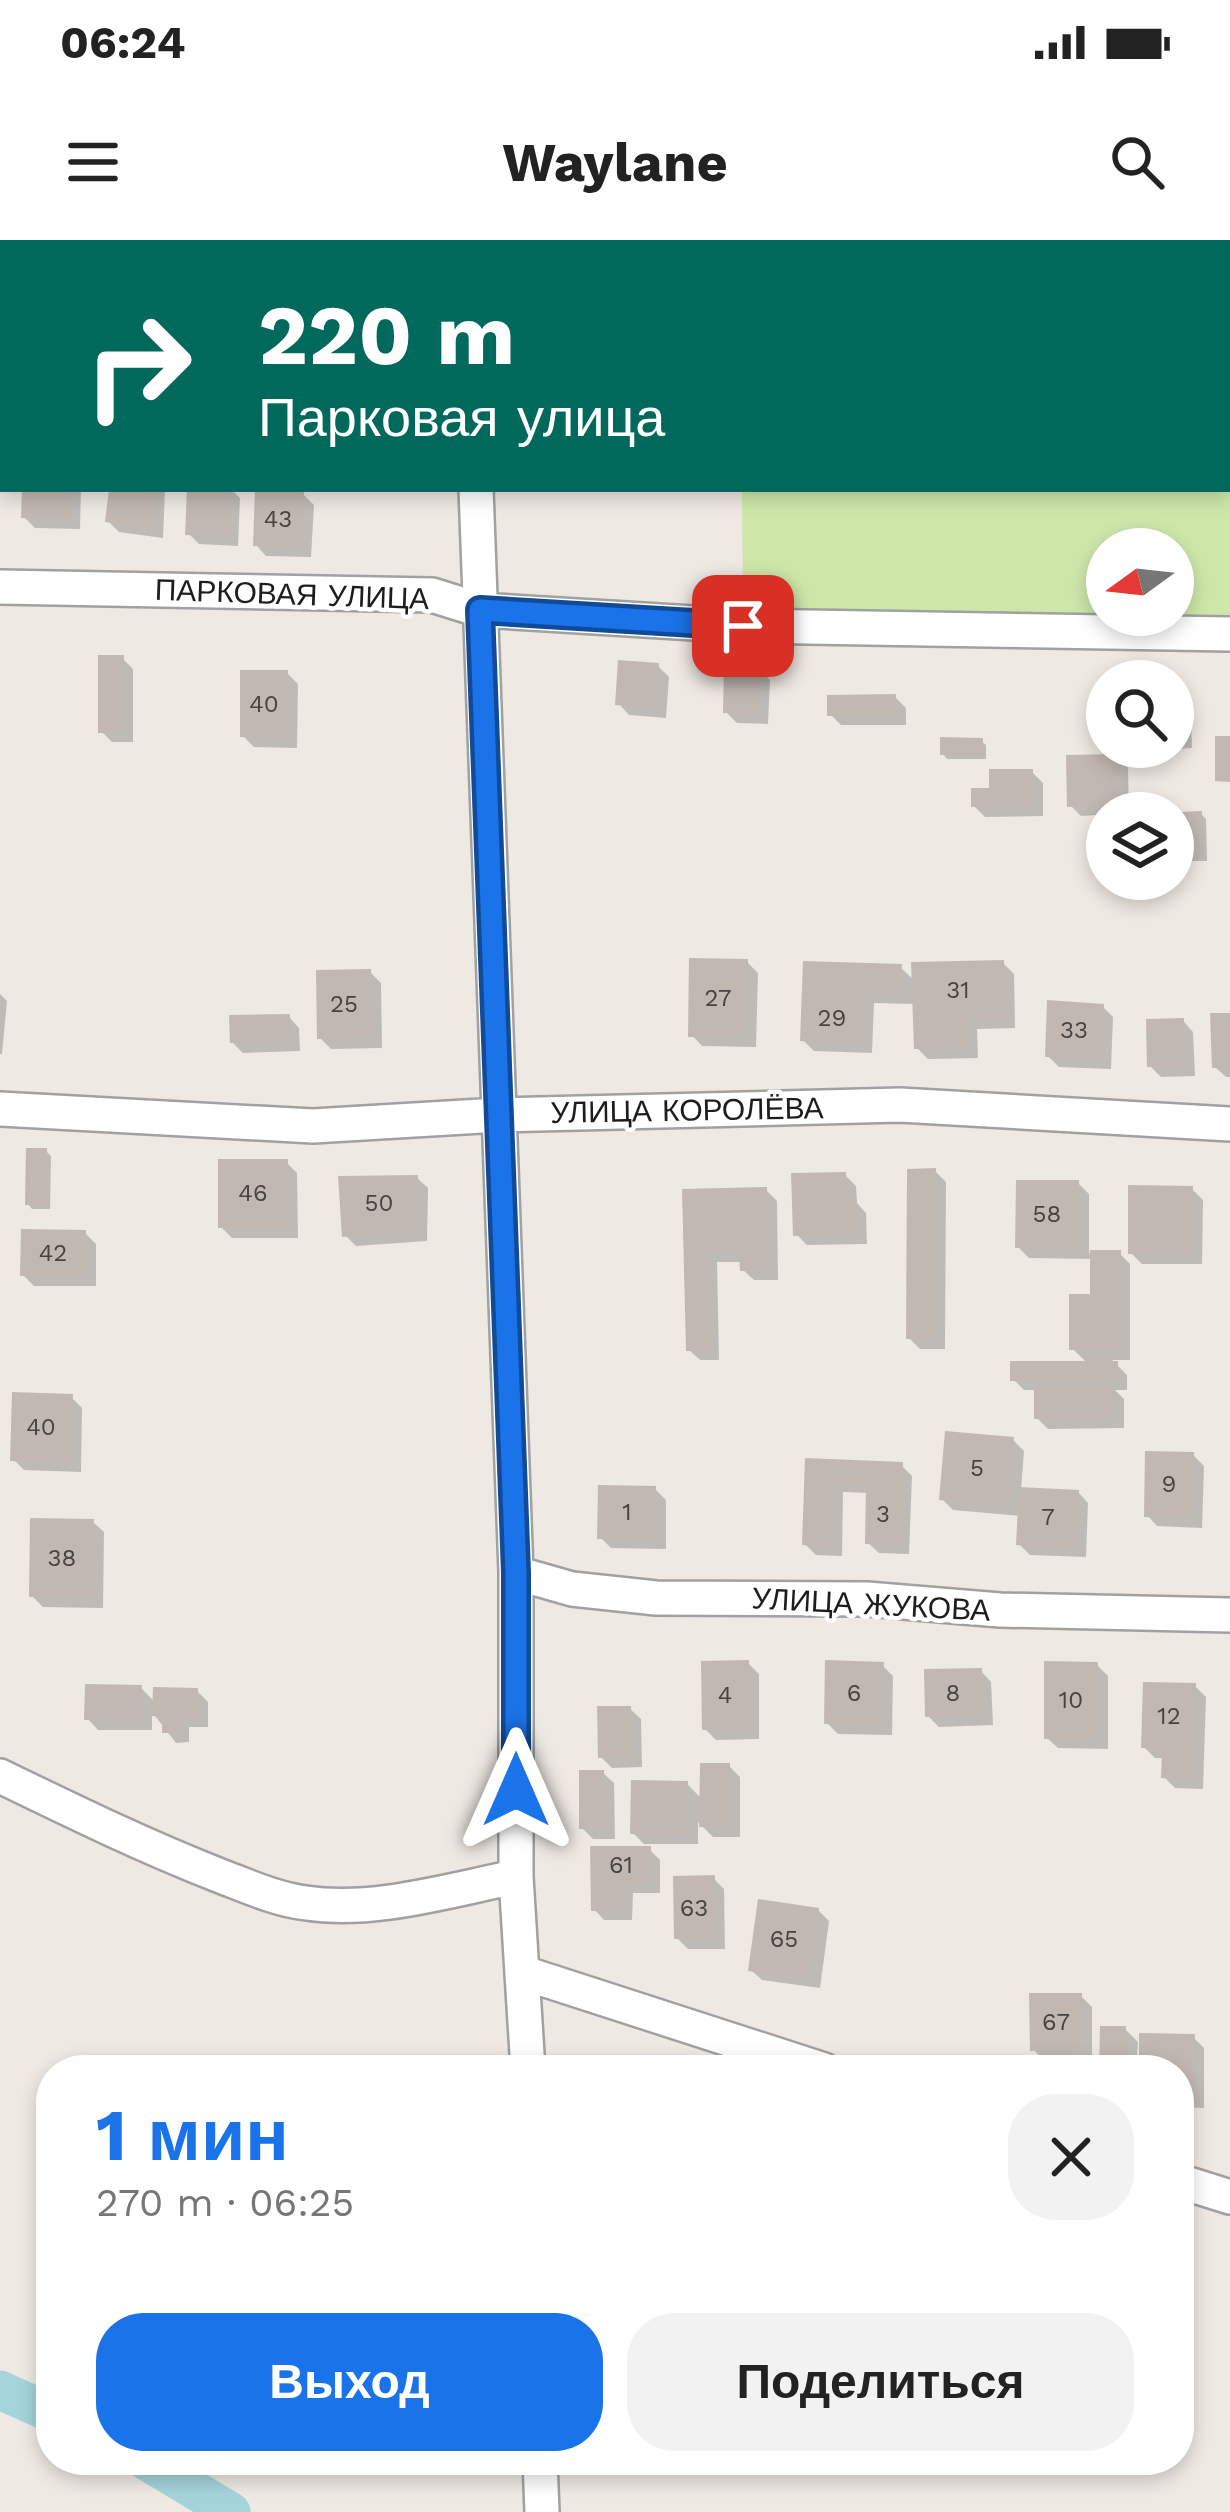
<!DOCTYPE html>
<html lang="ru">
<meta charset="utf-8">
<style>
:root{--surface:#fff;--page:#f2f2f2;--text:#222;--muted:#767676;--accent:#1a73e8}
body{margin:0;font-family:"Work Sans",sans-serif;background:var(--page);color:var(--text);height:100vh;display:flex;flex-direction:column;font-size:45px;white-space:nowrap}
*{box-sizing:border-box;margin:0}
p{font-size:39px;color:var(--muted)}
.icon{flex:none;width:66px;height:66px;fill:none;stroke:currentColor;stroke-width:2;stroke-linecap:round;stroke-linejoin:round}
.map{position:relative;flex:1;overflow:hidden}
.sheet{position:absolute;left:36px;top:1815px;width:1158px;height:420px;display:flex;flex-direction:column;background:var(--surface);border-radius:48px;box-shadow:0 6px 18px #0003}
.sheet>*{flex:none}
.guide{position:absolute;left:0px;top:0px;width:1230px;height:252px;box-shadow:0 6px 18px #0003;background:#00695c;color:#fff;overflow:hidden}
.needle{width:78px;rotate:255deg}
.fabs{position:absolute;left:1086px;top:288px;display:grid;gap:24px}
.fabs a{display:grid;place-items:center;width:108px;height:108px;border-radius:50%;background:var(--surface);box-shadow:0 6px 18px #0003;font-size:60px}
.pin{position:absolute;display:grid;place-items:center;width:102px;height:102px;color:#fff;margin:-51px;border-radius:24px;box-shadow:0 6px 18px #0006}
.me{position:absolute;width:132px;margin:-66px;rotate:0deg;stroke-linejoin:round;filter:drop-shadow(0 0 9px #0008)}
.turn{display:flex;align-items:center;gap:42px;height:252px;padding:0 60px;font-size:54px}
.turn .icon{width:156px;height:156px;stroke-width:2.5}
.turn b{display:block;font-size:84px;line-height:102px}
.round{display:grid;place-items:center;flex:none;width:126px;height:126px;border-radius:48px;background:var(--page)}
.overview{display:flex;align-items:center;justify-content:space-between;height:204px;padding:0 60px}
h1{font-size:72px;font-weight:700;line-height:90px;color:var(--accent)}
.primary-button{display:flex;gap:24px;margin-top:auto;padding:24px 60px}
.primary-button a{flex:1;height:138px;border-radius:48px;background:var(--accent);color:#fff;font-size:48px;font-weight:700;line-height:138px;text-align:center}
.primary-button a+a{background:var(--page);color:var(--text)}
.status{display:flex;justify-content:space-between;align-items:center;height:84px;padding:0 60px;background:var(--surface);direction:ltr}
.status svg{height:33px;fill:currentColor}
header{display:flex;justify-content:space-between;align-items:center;height:156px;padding:0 60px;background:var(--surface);font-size:54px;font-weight:700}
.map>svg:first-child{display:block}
.grass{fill:#cee7a9;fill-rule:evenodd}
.shadow{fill:#0003}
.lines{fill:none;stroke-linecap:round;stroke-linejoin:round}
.canal{stroke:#a4d4da;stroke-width:39}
.building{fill:#c2b8b2}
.minor-casing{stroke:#a1a1a1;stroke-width:38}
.minor{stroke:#fff;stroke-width:33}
.route-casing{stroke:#114b97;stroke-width:30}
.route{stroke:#1a73e8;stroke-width:21}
.labels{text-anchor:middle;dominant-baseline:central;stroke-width:9;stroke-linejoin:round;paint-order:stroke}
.number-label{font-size:24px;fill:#464442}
.street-label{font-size:30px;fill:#1d1d1d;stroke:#fff}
</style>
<div class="status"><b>06:24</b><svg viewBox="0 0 49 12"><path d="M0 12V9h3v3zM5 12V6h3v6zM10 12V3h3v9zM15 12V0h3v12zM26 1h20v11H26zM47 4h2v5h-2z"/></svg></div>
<header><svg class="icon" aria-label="menu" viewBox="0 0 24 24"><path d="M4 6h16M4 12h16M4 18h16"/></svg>Waylane<svg class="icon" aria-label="search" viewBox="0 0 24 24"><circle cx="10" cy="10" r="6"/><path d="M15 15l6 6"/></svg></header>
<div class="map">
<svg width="1230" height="2272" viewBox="0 0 1230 2272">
<rect width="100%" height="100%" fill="#eee9e3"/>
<path class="grass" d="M467,0H1230V394L743,386L742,249H1227V3ZM1107,309H1173V375H1107Z"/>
<path class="shadow" d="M166,0H260V3H166Z
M25,249H81L80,289L35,288L24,277Z
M112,249H165L163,298L119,292L108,281Z
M189,249H231L240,258L238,306L199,304L188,293Z
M303,254L314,265L311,317L266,316L256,305Z
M122,418L133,429V502H112L101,491Z
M658,426L669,437L666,478L629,475L619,464Z
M759,429L770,440L768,484L737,483L726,472Z
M287,433L298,444L297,508L254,507L243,496Z
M895,457L906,468V485H841L830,474Z
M1173,463H1180L1191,474L1192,508L1157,510L1154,507H1173Z
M981,501L986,505V519H947L943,514Z
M1118,517L1128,528L1129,573L1081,576L1070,565Z
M1032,532L1043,543V576L985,577L974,566L992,551Z
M1201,574L1206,579L1207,621H1188L1184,617Z
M747,722L758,733L756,807L702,806L692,795Z
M1003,723L1014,734L1015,788L977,789L978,818L928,819L917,808L915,764L874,763L872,813L814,811L803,800L806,724L900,727L915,741Z
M370,732L381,743L382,808L331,809L320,798Z
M0,754L7,761L2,814H0Z
M1102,766L1113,777L1111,829L1059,827L1048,816Z
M1230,776V837H1226L1215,827Z
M289,777L299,788L300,811L243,813L232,802Z
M1183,781L1193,792L1195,836L1161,837L1150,826Z
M46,911L51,916L50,969H32L28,964Z
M286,922L297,933L298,998H232L221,987Z
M935,931L946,942L945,1109H920L909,1098Z
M845,935L856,946L857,963L866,973L867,1004L807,1005L796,994Z
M417,938L428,948L427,1001L356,1006L345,995Z
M1078,943L1089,954V1013H1119L1130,1024V1120H1112L1127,1135V1150H1115L1124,1159V1188L1048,1189L1037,1178V1150H1024L1013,1139L1088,1124L1072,1108L1093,1057V1019L1029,1018L1018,1007Z
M1192,949L1203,960L1202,1024H1142L1131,1013Z
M766,950L777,961L778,1040H754L743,1030V1022H717L719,1120H700L689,1110L685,952Z
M85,993L96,1004V1046H34L23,1035Z
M71,1157L82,1168L81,1232L24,1230L13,1219Z
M1013,1200L1024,1211L1021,1250L1078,1252L1088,1263L1086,1317L1030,1315L1019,1304L1021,1276L953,1270L942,1259Z
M1193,1215L1204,1226L1202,1288L1157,1286L1147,1275Z
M808,1221L901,1225L912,1236L909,1314L879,1313L868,1303L869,1253L843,1252L842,1316L816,1315L805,1304Z
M655,1249L666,1260V1309L611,1308L600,1297Z
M93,1282L104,1292L103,1368L43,1367L32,1356Z
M748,1423L759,1434V1499L716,1500L705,1489Z
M882,1425L893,1436L892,1495L838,1494L827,1483Z
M1097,1425L1108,1436V1509L1058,1508L1047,1498Z
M981,1431L991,1442L993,1485L939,1487L928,1476Z
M1195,1446L1206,1457L1203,1549L1175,1548L1164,1537V1518H1155L1144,1507Z
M141,1448L155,1462L197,1451L208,1462V1487H189V1502L176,1503L152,1472V1490H98L88,1479Z
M630,1469L641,1479L642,1527L612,1528L601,1517Z
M729,1526L740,1537V1597H713L698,1582V1604H644L660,1620V1653H633L632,1680H604L594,1669L649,1609L633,1593L687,1544L703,1560Z
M603,1533L614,1543L615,1599H593L582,1588Z
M713,1638L724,1649L725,1709H688L677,1698Z
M818,1670L829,1681L820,1748L762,1740L751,1730Z
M1081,1756L1092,1767V1820H1043L1033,1809Z
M1125,1789L1138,1802L1136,1830H1102Z
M1193,1797L1204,1808V1868L1179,1867V1830H1142Z"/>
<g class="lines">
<path class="canal" d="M0,2150L51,2173
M145,2220L231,2272"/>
</g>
<path class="building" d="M22,249H71L70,280L21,278Z
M109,249H156L153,289L105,282Z
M187,249H230L229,296L185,295Z
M255,249L304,251L301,308L253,306Z
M98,415H124V493H98Z
M618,420L659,423L657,468L615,465Z
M724,425L760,426L758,474L723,473Z
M240,430H288V498L240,497Z
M896,454V476H827V455Z
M1215,496H1230V542L1215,541Z
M940,497L983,498V516L940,515Z
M1119,514V566L1067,567L1066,515Z
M989,529H1033V567H971V548H989Z
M1202,571L1204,617L1181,618L1180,572Z
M689,718L748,719L747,798L688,797Z
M1004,720L1006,778L967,779L968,808L914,809L911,722Z
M803,721L902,724L900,754L864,753L862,804L800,801Z
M371,729L373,798L317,799L316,730Z
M1047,760L1104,764L1101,820L1045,817Z
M1210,773H1230V827L1212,828Z
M290,774L291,801L230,803L229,775Z
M1184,778L1185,826L1147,827L1146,779Z
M26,908H47V966L25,965Z
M218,919H288V988H218Z
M936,928L935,1099H906L907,929Z
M846,932L847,959H857V994L793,996L791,933Z
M418,935L417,991L342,997L338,936Z
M1016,940H1079V1009L1015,1008Z
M1128,945L1193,946V1015L1128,1014Z
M767,947L769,1030L740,1031L739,1012H708L710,1111H686L682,949Z
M21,989L86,990V1037L20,1036Z
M1090,1010H1121L1120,1110H1069V1054H1090Z
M1010,1121H1118V1141H1010Z
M1114,1145L1115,1178L1034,1179V1146Z
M12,1152L73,1154L71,1223L10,1221Z
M945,1191L1014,1197L1008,1266L939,1260Z
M1145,1211L1194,1212L1193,1279L1144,1277Z
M805,1218L903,1222L900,1305L865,1304L866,1244L834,1242L832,1307L802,1305Z
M598,1245L656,1246V1299H597Z
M1019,1247L1079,1250L1076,1308L1016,1305Z
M30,1278L94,1279L93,1358L29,1357Z
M749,1420V1490H702L701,1421Z
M825,1420L884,1422L882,1485L824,1484Z
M1044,1421L1098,1422V1499H1044Z
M982,1428L983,1476L925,1477L924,1429Z
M1143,1442L1196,1443L1193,1540L1161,1538L1162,1509L1141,1508Z
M85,1444L142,1445V1481L84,1480Z
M153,1447L198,1448V1478H180V1493H162V1477L152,1476Z
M597,1466H631L632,1518H598Z
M700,1523H730V1587H699Z
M579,1530H604L606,1589H579Z
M631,1540L688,1541V1595L630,1594Z
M590,1606H651V1643H623V1671H591Z
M715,1635V1699H674L673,1636Z
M758,1659L819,1668L810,1739L748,1731Z
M1029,1753H1082V1810L1030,1811Z
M1100,1786H1126V1830H1099Z
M1139,1793L1195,1794L1194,1858H1179V1830H1139Z"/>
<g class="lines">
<defs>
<path id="minor" d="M467,0V3
M476,249L516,1333V1637L528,1830
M0,347L432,355L480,370L743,386L1230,394
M0,869L313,886L498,875L900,865L1230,884
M516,1333L572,1349L656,1358L867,1359L1000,1370L1230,1375
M0,1536C72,1571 144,1606 218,1635C247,1646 275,1659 306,1663C375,1673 449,1650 516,1637
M524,1733L824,1830
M1179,1941L1230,1957
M540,2220L542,2272"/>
</defs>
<use href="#minor" class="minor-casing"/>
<use href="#minor" class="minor"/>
</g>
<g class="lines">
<defs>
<path id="route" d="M516,1550V1333L480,370L743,386"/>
</defs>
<use href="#route" class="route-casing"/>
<use href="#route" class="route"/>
</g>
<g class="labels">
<g class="number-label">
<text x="278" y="279">43</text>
<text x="264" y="464">40</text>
<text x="958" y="750">31</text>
<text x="718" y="758">27</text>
<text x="344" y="764">25</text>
<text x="832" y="778">29</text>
<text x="1074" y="790">33</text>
<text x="253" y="953">46</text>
<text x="379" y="963">50</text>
<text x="1047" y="974">58</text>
<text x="53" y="1013">42</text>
<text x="41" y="1187">40</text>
<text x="977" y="1228">5</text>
<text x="1169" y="1244">9</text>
<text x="627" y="1272">1</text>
<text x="883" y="1274">3</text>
<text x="1048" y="1277">7</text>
<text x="62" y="1318">38</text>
<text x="854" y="1453">6</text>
<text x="953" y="1453">8</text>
<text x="725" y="1455">4</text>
<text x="1071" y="1460">10</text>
<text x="1169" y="1476">12</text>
<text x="621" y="1625">61</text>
<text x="694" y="1668">63</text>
<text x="784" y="1699">65</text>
<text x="1056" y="1782">67</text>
</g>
<g class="street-label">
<text transform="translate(292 354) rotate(2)">ПАРКОВАЯ УЛИЦА</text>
<text transform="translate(687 870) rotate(-1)">УЛИЦА КОРОЛЁВА</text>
<text transform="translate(871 1364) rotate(3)">УЛИЦА ЖУКОВА</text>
</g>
</g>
</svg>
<div class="fabs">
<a><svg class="needle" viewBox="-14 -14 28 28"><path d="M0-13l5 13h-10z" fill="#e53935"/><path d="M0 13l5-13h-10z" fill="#767676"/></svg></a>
<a><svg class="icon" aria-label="search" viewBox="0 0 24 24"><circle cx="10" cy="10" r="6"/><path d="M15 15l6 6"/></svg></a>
<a><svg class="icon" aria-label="layers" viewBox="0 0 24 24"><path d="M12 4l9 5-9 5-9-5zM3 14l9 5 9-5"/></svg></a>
</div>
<div class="pin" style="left:743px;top:386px;background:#d93025"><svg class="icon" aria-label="arrive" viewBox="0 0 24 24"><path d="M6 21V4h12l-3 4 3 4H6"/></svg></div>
<svg class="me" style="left:516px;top:1550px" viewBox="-20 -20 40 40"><path d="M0-17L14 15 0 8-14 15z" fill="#1a73e8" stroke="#fff" stroke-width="4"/></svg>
<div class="guide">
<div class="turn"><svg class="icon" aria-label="right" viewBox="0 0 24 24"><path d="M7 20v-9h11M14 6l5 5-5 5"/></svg><div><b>220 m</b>Парковая улица</div></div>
</div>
<section class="sheet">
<div class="overview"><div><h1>1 мин</h1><p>270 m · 06:25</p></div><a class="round"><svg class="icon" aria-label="close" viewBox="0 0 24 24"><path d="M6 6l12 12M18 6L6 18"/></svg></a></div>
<div class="primary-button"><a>Выход</a><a>Поделиться</a></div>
</section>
</div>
